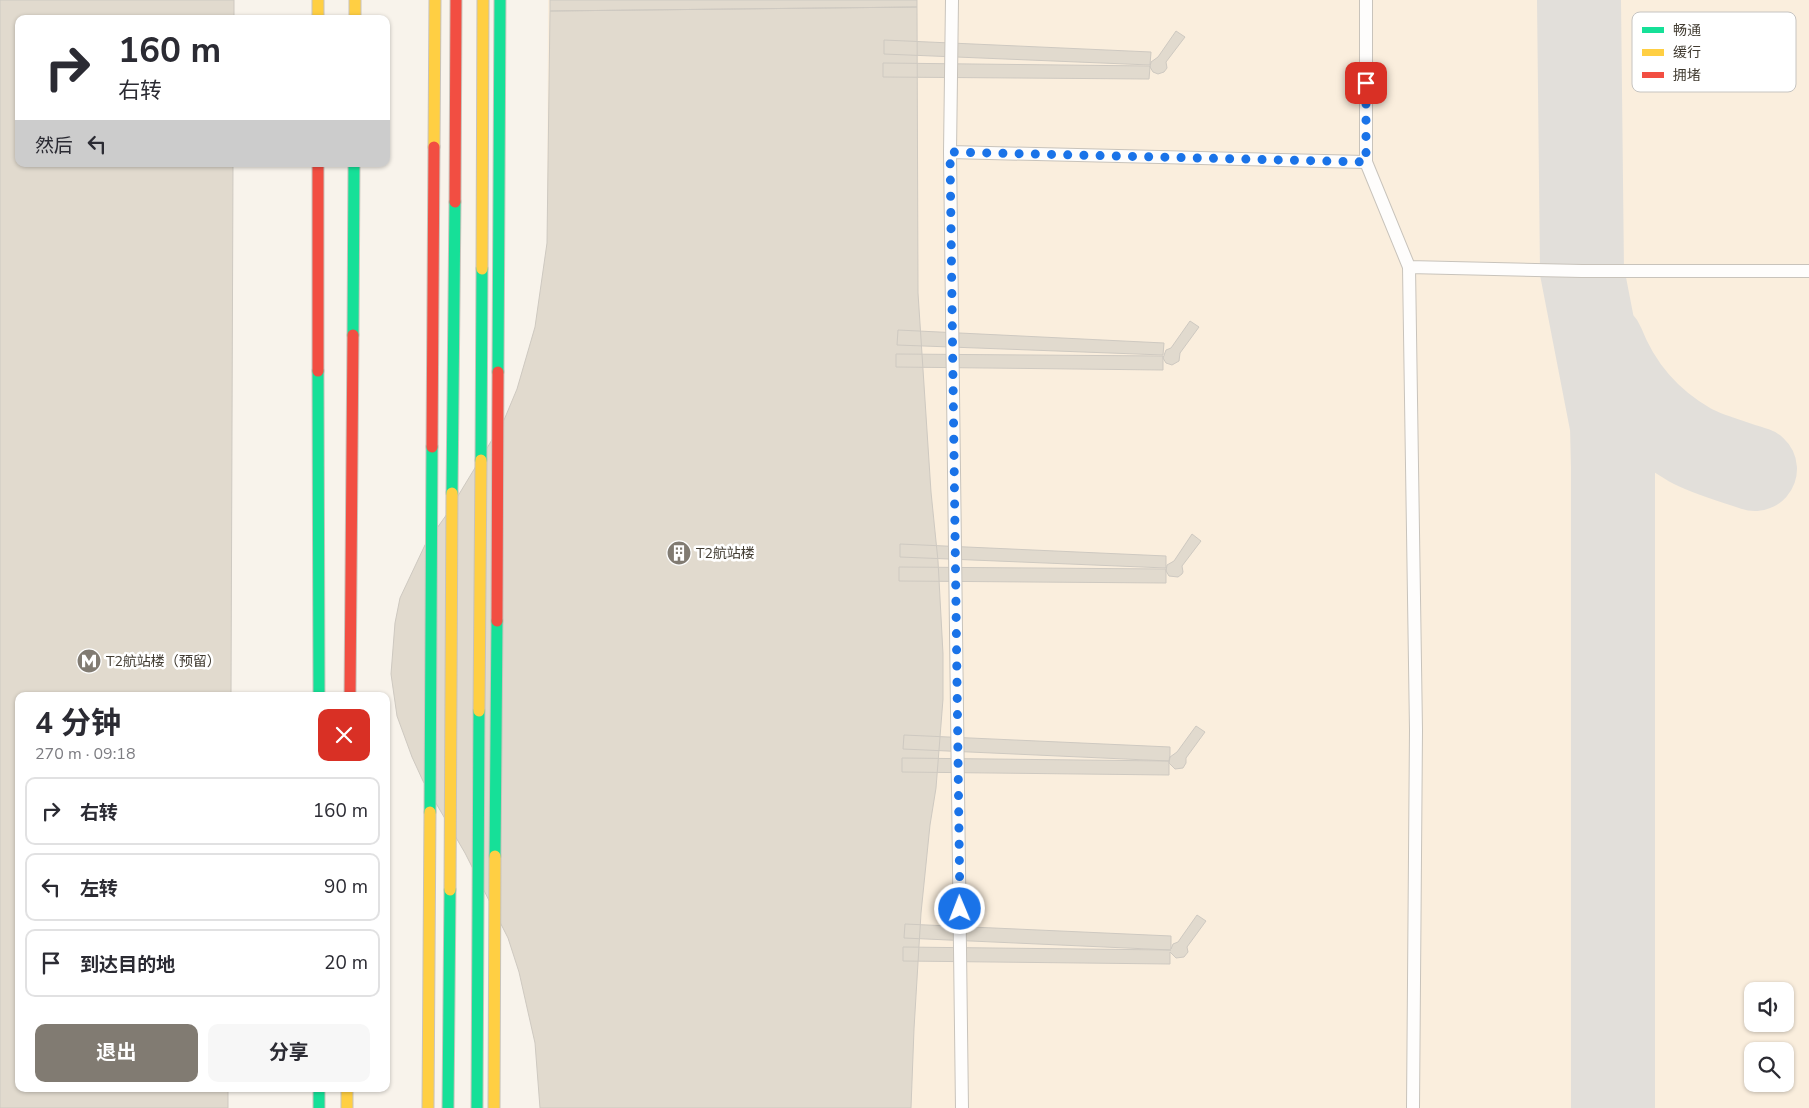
<!DOCTYPE html>
<html lang="zh">
<meta charset="utf-8">
<style>
:root{--surface:#fff;--page:#f7f7f7;--text:#2b2b33;--muted:#7c7c81;--line:#e1e1e2;--accent:#817b72}
body{margin:0;font-family:"Nunito Sans","Noto Sans SC",sans-serif;background:var(--page);color:var(--text);height:100vh;display:flex;flex-direction:column;font-size:19px;white-space:nowrap}
*{box-sizing:border-box;margin:0}
p{font-size:16px;color:var(--muted)}
.icon{flex:none;width:28px;height:28px;fill:none;stroke:currentColor;stroke-width:2;stroke-linecap:round;stroke-linejoin:round}
.map{position:relative;flex:1;overflow:hidden}
.details{position:absolute;left:15px;top:692px;width:375px;height:400px;display:flex;flex-direction:column;background:var(--surface);border-radius:10px;box-shadow:0 1px 4px #0004}
.details>*{flex:none}
.guide{position:absolute;left:15px;top:15px;width:375px;height:152px;border-radius:10px;box-shadow:0 1px 4px #0004;background:#fff;color:var(--text);overflow:hidden}
.tools{position:absolute;left:1744px;top:982px;display:grid;gap:10px}
.tools a{display:grid;place-items:center;width:50px;height:50px;border-radius:10px;background:var(--surface);box-shadow:0 1px 4px #0004;font-size:25px}
.pin{position:absolute;display:grid;place-items:center;width:42px;height:42px;color:#fff;margin:-21px;border-radius:10px;box-shadow:0 2px 8px #0006}
.me{position:absolute;width:55px;margin:-28px;rotate:359deg;stroke-linejoin:round;filter:drop-shadow(0 0 4px #0008)}
.turn{display:flex;align-items:center;gap:18px;height:105px;padding:0 20px;font-size:22px}
.turn .icon{width:65px;height:65px;stroke-width:2.5}
.turn b{display:block;font-size:35px;line-height:42px}
.then{display:flex;align-items:center;height:48px;padding:0 20px;background:#0003;gap:10px;font-size:19px}
.round{display:grid;place-items:center;flex:none;width:52px;height:52px;border-radius:10px;background:var(--page)}
.headline{display:flex;align-items:center;justify-content:space-between;height:85px;padding:0 20px}
h1{font-size:30px;font-weight:700;line-height:38px}
.button{display:flex;gap:10px;margin-top:auto;padding:10px 20px}
.button a{flex:1;height:58px;border-radius:10px;background:var(--accent);color:#fff;font-size:20px;font-weight:700;line-height:58px;text-align:center}
.button a+a{background:var(--page);color:var(--text)}
ul{padding:0;list-style:none}
li{display:flex;align-items:center;gap:15px;height:68px;margin:0 10px 8px;padding:0 10px;border:2px solid var(--line);border-radius:10px}
li div{flex:1}
li b{display:block;font-size:19px}
li em{font-style:normal}
.map>svg:first-child{display:block}
.built{fill:#faeedd;fill-rule:evenodd}
.lines{fill:none;stroke-linecap:round;stroke-linejoin:round}
.taxiway{stroke:#e2dfda;stroke-width:84}
.building{fill:#e1dace;stroke:#cec9c1}
.lane-casing{stroke:#c8c3bb;stroke-width:14}
.fast-casing{stroke:#c8c3bb;stroke-width:13}
.slow-casing{stroke:#c8c3bb;stroke-width:13}
.jam-casing{stroke:#c8c3bb;stroke-width:13}
.lane{stroke:#fefdfc;stroke-width:12}
.fast{stroke:#16e098;stroke-width:11}
.slow{stroke:#ffcf43;stroke-width:11}
.jam{stroke:#f24e42;stroke-width:11}
.route{stroke:#1a73e8;stroke-width:9;stroke-dasharray:0 16.2}
.labels{text-anchor:middle;dominant-baseline:central;stroke-width:5;stroke-linejoin:round;paint-order:stroke}
.poi-label{font-size:14px;fill:#413b31;stroke:#fff;text-anchor:start}
.key{fill:#fff;stroke:#c6c4c1;stroke-width:1}
.key-label{font-size:14px;fill:#413b31}
</style>
<div class="map">
<svg width="1809" height="1108" viewBox="0 0 1809 1108">
<rect width="100%" height="100%" fill="#f8f3eb"/>
<path class="built" d="M548,0H1809V1108H540L535,1043L519,972L508,938L465,853L423,781L412,757L397,716L391,674L395,623L400,598L425,545L447,514L504,420L517,389L535,327L547,243ZM1752,991H1785V1024H1752ZM1752,1051H1785V1084H1752Z"/>
<g class="lines">
<path class="taxiway" d="M1579,0L1582,271L1612,426L1613,467V1108
M1602,343C1619,387 1648,421 1690,445C1708,455 1735,462 1755,469"/>
</g>
<path class="building" d="M0,0H234V19H19V164H233L231,696H19V1089H228V1108H0Z
M550,0H917V7L550,11Z
M917,7L918,293L931,492L938,561L943,654V699L936,788L930,825L921,913L914,1029L911,1108H540L535,1043L519,972L508,938L465,853L423,781L412,757L397,716L391,674L395,623L400,598L425,545L447,514L504,420L517,389L535,327L547,243L550,11Z
M1176,31L1185,37L1166,62L1167,68L1164,72L1158,74L1153,72L1150,67L1151,62L1158,57Z
M884,40L1151,52L1150,65L884,54Z
M883,63L1150,66V67L1149,79L883,77Z
M1190,321L1199,327L1180,353L1179,361L1172,365L1166,363L1163,358L1166,350L1171,348Z
M898,330L1164,343L1163,355L897,345Z
M896,354L1163,356V370L896,367Z
M1192,534L1201,541L1182,566L1183,572L1182,574L1178,577L1169,576L1166,571L1167,565L1174,561Z
M900,544L1166,556V568L900,557Z
M899,567L1166,569V583L899,581Z
M1196,726L1205,732L1186,758V763L1183,768L1175,769L1169,763L1170,757L1177,752Z
M904,735L1170,747V755L1169,761L903,749Z
M902,758L1169,761V775L902,772Z
M1197,915L1206,921L1187,947L1188,952L1184,957L1176,958L1170,952V964L903,961V947L1171,950L904,938L905,924L1171,936V949L1173,944L1178,942Z"/>
<g class="lines">
<defs>
<path id="lane" d="M952,0L950,152L962,1108
M1366,0V162L1409,267L1416,730L1413,1108
M950,152L1366,162
M1409,267L1582,271H1809"/>
<path id="fast" d="M353,335L354,164
M318,371L319,696
M498,372L500,0
M481,460L482,269
M452,493L455,202
M430,812L432,447
M495,856L497,621
M319,1089V1108
M448,1108L450,890
M477,1108L479,711"/>
<path id="slow" d="M318,0V19
M355,0V19
M434,147L435,0
M482,269L483,0
M479,711L481,460
M450,890L452,493
M347,1089V1108
M428,1108L430,812
M494,1108L495,856"/>
<path id="jam" d="M318,164V371
M455,202L456,0
M432,447L434,147
M497,621L498,372
M350,696L353,335"/>
</defs>
<use href="#lane" class="lane-casing"/>
<use href="#fast" class="fast-casing"/>
<use href="#slow" class="slow-casing"/>
<use href="#jam" class="jam-casing"/>
<use href="#lane" class="lane"/>
<use href="#fast" class="fast"/>
<use href="#slow" class="slow"/>
<use href="#jam" class="jam"/>
</g>
<g class="lines">
<path class="route" d="M960,909L950,152L1366,162V83"/>
</g>
<defs>
<symbol id="building-disc" viewBox="-11 -11 22 22"><circle r="9.5" fill="#817b72" stroke="#fff"/><path d="M-4-6H4V6H1V3H-1V6H-4ZM-2.5-4.3h1.7v1.8h-1.7ZM.8-4.3h1.7v1.8H.8ZM-2.5-1h1.7V.8h-1.7ZM.8-1h1.7V.8H.8Z" fill="#fff"/></symbol>
<symbol id="metro-disc" viewBox="-11 -11 22 22"><circle r="9.5" fill="#817b72" stroke="#fff"/><path d="M-5.5 5V-5H-3L0 0L3-5H5.5V5H3V-.5L0 4L-3-.5V5Z" fill="#fff"/></symbol>
</defs>
<g fill-rule="evenodd">
<use href="#building-disc" x="665" y="539" width="28" height="28"/>
<use href="#metro-disc" x="75" y="647" width="28" height="28"/>
</g>
<g class="labels">
<g class="poi-label">
<text x="696" y="553">T2航站楼</text>
<text x="106" y="661">T2航站楼（预留）</text>
</g>
</g>
<rect x="1632" y="12" width="164" height="80" rx="8" class="key"/>
<rect x="1642" y="27" width="22" height="6" fill="#16e098"/>
<rect x="1642" y="49" width="22" height="7" fill="#ffcf43"/>
<rect x="1642" y="72" width="22" height="6" fill="#f24e42"/>
<g class="key-label">
<text x="1673" y="35">畅通</text>
<text x="1673" y="57">缓行</text>
<text x="1673" y="80">拥堵</text>
</g>
</svg>
<div class="tools">
<a><svg class="icon" aria-label="sound" viewBox="0 0 24 24"><path d="M4 9h4l5-4v14l-5-4H4zM17 9q2 3 0 6"/></svg></a>
<a><svg class="icon" aria-label="search" viewBox="0 0 24 24"><circle cx="10" cy="10" r="6"/><path d="M15 15l6 6"/></svg></a>
</div>
<div class="pin" style="left:1366px;top:83px;background:#d93025"><svg class="icon" aria-label="arrive" viewBox="0 0 24 24"><path d="M6 21V4h12l-3 4 3 4H6"/></svg></div>
<svg class="me" style="left:960px;top:909px" viewBox="-20 -20 40 40"><circle r="17" fill="#1a73e8" stroke="#fff" stroke-width="3"/><path d="M0-11L8 9 0 5-8 9z" fill="#fff"/></svg>
<div class="guide">
<div class="turn"><svg class="icon" aria-label="right" viewBox="0 0 24 24"><path d="M7 20v-9h11M14 6l5 5-5 5"/></svg><div><b>160 m</b>右转</div></div>
<div class="then">然后<svg class="icon" aria-label="left" viewBox="0 0 24 24"><path d="M17 20v-9H6M10 6l-5 5 5 5"/></svg></div>
</div>
<section class="details">
<div class="headline"><div><h1>4 分钟</h1><p>270 m · 09:18</p></div><a class="round" style="background:#d93025;color:#fff"><svg class="icon" aria-label="close" viewBox="0 0 24 24"><path d="M6 6l12 12M18 6L6 18"/></svg></a></div>
<ul>
<li><svg class="icon" aria-label="right" viewBox="0 0 24 24"><path d="M7 20v-9h11M14 6l5 5-5 5"/></svg><div><b>右转</b></div><em>160 m</em></li>
<li><svg class="icon" aria-label="left" viewBox="0 0 24 24"><path d="M17 20v-9H6M10 6l-5 5 5 5"/></svg><div><b>左转</b></div><em>90 m</em></li>
<li><svg class="icon" aria-label="arrive" viewBox="0 0 24 24"><path d="M6 21V4h12l-3 4 3 4H6"/></svg><div><b>到达目的地</b></div><em>20 m</em></li>
</ul>
<div class="button"><a>退出</a><a>分享</a></div>
</section>
</div>
